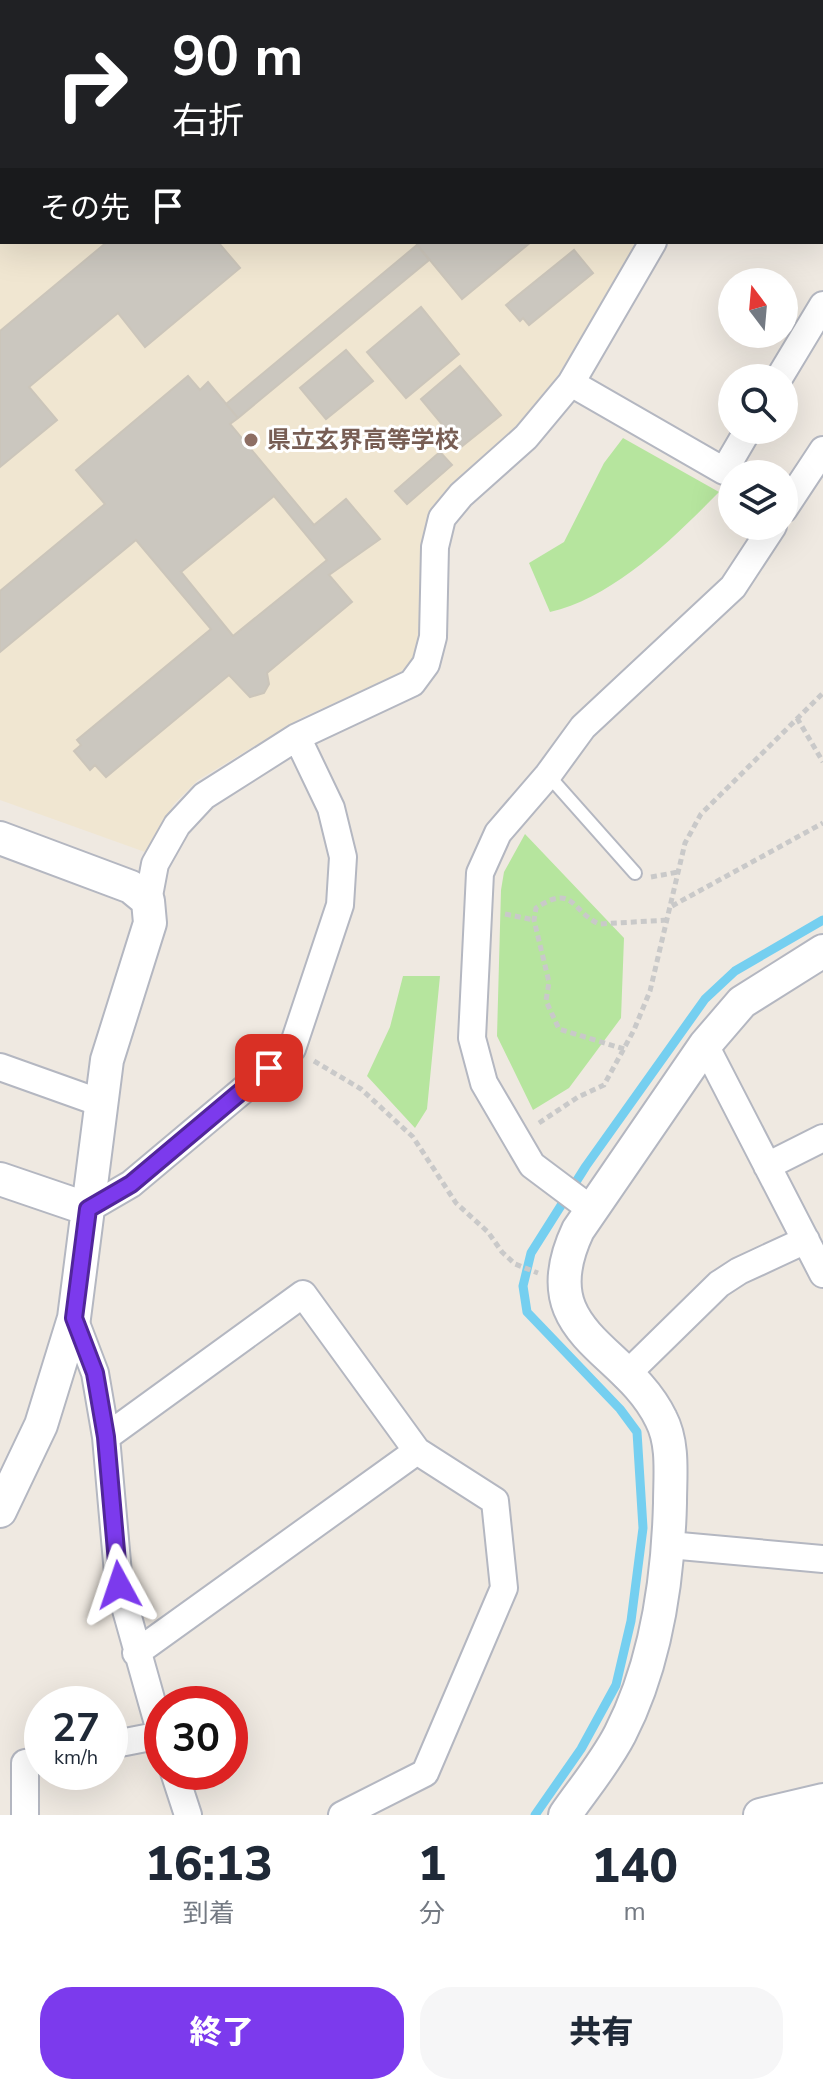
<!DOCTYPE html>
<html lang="ja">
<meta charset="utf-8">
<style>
:root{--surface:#fff;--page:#f6f6f7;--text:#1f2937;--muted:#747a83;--accent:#7c3aed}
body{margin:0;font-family:"Nunito Sans","Noto Sans JP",sans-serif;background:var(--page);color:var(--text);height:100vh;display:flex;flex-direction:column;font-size:30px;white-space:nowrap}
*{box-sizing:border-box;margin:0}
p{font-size:26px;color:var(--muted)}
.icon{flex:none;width:44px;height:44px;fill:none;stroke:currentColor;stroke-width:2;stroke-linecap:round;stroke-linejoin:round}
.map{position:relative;height:1815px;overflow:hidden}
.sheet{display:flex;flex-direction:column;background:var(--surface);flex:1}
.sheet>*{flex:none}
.hud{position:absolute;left:0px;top:0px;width:824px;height:244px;box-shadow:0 8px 32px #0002;background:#202124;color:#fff;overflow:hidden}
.needle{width:52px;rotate:344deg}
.tools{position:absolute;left:718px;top:268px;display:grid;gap:16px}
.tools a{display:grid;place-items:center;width:80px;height:80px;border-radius:50%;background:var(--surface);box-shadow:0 8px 32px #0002;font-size:40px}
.speed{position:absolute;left:24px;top:1686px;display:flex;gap:16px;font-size:40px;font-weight:700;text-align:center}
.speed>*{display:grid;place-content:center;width:104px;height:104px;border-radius:50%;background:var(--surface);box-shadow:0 8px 32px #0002;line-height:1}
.speed small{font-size:20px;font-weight:400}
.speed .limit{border:12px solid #d22;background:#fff;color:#111}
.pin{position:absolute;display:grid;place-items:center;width:68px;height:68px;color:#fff;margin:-34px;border-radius:16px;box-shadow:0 4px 12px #0006}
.me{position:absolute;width:88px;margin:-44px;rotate:355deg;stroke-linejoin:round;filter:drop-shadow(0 0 6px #0008)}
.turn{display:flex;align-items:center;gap:28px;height:168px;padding:0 40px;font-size:36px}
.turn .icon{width:104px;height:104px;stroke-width:2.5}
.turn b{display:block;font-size:56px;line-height:68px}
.then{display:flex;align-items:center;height:76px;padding:0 40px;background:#0003;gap:16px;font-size:30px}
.eta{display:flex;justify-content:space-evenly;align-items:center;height:136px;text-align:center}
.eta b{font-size:48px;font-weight:800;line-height:56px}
.button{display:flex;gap:16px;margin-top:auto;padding:16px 40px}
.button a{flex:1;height:92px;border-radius:32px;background:var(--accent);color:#fff;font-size:32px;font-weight:800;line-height:92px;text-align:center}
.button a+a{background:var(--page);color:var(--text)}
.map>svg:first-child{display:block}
.education{fill:#f0e6d1}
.green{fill:#b6e59e}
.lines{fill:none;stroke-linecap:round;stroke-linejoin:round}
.stream{stroke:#75cff0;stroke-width:9}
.building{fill:#cbc7bf;stroke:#cbc5ba;stroke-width:2;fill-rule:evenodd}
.service-casing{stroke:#b4b7c1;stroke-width:16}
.minor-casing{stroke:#b4b7c1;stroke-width:30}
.tertiary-casing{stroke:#b4b7c1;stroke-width:36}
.path{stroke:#c9c9c9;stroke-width:5;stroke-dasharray:6 4;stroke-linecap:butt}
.service{stroke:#fff;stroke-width:12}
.minor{stroke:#fff;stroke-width:26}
.tertiary{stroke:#fff;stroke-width:32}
.route-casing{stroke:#51269a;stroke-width:20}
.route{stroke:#7c3aed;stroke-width:14}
.education-dot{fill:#8d6e63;stroke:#fff;stroke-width:3}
.labels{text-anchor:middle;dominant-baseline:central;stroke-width:6;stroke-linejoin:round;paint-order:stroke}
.education-label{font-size:24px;font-weight:bold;fill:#785e54;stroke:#fff;text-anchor:start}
</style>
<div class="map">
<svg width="823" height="1815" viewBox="0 0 823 1815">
<rect width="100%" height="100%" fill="#efe9e1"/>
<path class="education" d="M0,0H823L822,68V2H2V242H640L542,401L436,505L424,536L421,638L414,657L400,673L301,718L198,780L174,804L145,852L0,800Z"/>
<path class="green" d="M623,438L719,492C675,537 613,598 550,612L529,563L564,542L604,463Z
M525,834L624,938L621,1018L569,1088L533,1110L497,1036L501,890L504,872Z
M403,976H440L427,1109L415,1128L367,1076L390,1027Z"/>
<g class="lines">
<path class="stream" d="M535,1815L581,1749L616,1685L631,1621L643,1528L637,1432L620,1409L527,1312L523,1286L531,1253L586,1166L705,999L735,971L823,920"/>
</g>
<path class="building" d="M107,242H218L240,268L145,347L118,313L29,387L57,420L0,467V331Z
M415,242H531L462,299Z
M417,245L429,260L238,418L226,404Z
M574,250L593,273L529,325L523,318L520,321L506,305Z
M421,307L459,354L406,398L367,352Z
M346,350L373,381L326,419L300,388Z
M460,366L501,415L461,447L421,399Z
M188,376L200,390L208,382L238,418L230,424L314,525L346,499L380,539L329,575L352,602L267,673L269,684L264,693L250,697L229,675L106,777L95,765L90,770L74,751L81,745L77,740L211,629L136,540L0,652V591L105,504L76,470ZM274,496L327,560L233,636L181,572Z
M440,452L452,465L407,504L395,491Z"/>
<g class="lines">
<defs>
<path id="service" d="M548,775L635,873"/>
<path id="minor" d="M822,83H823
M779,378L823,305
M571,383L724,471L748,430
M784,509L823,450
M148,901L155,864L177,825L204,796L297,737L412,683L426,664L433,637L435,547L442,518L461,495L526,437L571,383L653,242
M705,1045L823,1274
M0,1067L101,1103
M767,1166L823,1138
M88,1209L131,1184L292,1049L340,905L343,857L331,808L297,737
M592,1210L532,1165L484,1083L472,1038L480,873L498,833L548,775L583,727L733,587L773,526
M74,1318L95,1373L106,1437L119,1585L162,1738
M625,1376L719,1284L739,1271L806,1240
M106,1437L303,1294L417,1451L136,1653
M669,1545L823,1559
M110,1745L161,1735
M174,1772L188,1815
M25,1815V1763L42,1760
M342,1815L425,1773L504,1588L495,1501L417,1451"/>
<path id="tertiary" d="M0,838L131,887L148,901L150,923L107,1060L74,1318L41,1425L0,1511
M0,1179L88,1209
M565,1815C583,1789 605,1763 620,1734C656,1664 668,1582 670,1503C670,1476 674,1444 661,1419C626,1346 529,1334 578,1230L705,1045L742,1002L823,951
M760,1815L823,1800"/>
</defs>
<use href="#service" class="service-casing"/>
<use href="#minor" class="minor-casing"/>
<use href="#tertiary" class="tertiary-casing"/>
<path class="path" d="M797,718L823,762
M651,877L678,872
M672,906L823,823
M505,914L534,920
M624,1049L559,1029L546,1001L549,982L534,920L536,908C574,883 571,911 599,924L668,920
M314,1061L361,1089L413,1137L456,1203L488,1232L502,1252L515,1264L538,1273
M539,1123L578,1097L604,1085L634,1030L650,991L685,843L701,814L823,693"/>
<use href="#service" class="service"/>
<use href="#minor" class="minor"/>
<use href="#tertiary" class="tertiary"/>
</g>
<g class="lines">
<defs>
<path id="route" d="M119,1585L106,1437L95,1373L74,1318L88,1209L131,1184L269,1068"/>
</defs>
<use href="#route" class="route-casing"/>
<use href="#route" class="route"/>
</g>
<circle class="education-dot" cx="251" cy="440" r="8"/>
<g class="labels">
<g class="education-label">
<text x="267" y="440">県立玄界高等学校</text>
</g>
</g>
</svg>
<div class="tools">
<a><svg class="needle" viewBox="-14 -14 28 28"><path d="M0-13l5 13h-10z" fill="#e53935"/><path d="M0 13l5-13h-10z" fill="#747a83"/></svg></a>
<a><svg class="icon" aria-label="search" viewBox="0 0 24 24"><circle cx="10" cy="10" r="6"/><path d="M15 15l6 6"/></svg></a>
<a><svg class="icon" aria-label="layers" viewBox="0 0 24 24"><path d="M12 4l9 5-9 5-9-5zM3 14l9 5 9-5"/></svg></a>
</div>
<div class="speed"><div>27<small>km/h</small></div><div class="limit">30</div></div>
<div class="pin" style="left:269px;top:1068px;background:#d93025"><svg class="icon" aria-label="arrive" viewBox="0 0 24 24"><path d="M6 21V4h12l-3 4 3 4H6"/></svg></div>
<svg class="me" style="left:119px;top:1585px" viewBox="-20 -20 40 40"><path d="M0-17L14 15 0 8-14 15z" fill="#7c3aed" stroke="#fff" stroke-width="4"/></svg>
<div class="hud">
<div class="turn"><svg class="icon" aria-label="right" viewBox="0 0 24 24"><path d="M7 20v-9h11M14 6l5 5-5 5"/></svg><div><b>90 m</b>右折</div></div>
<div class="then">その先<svg class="icon" aria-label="arrive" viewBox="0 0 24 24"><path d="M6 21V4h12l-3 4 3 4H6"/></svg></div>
</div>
</div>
<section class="sheet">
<div class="eta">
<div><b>16:13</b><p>到着</p></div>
<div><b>1</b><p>分</p></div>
<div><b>140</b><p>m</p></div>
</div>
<div class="button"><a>終了</a><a>共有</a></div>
</section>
